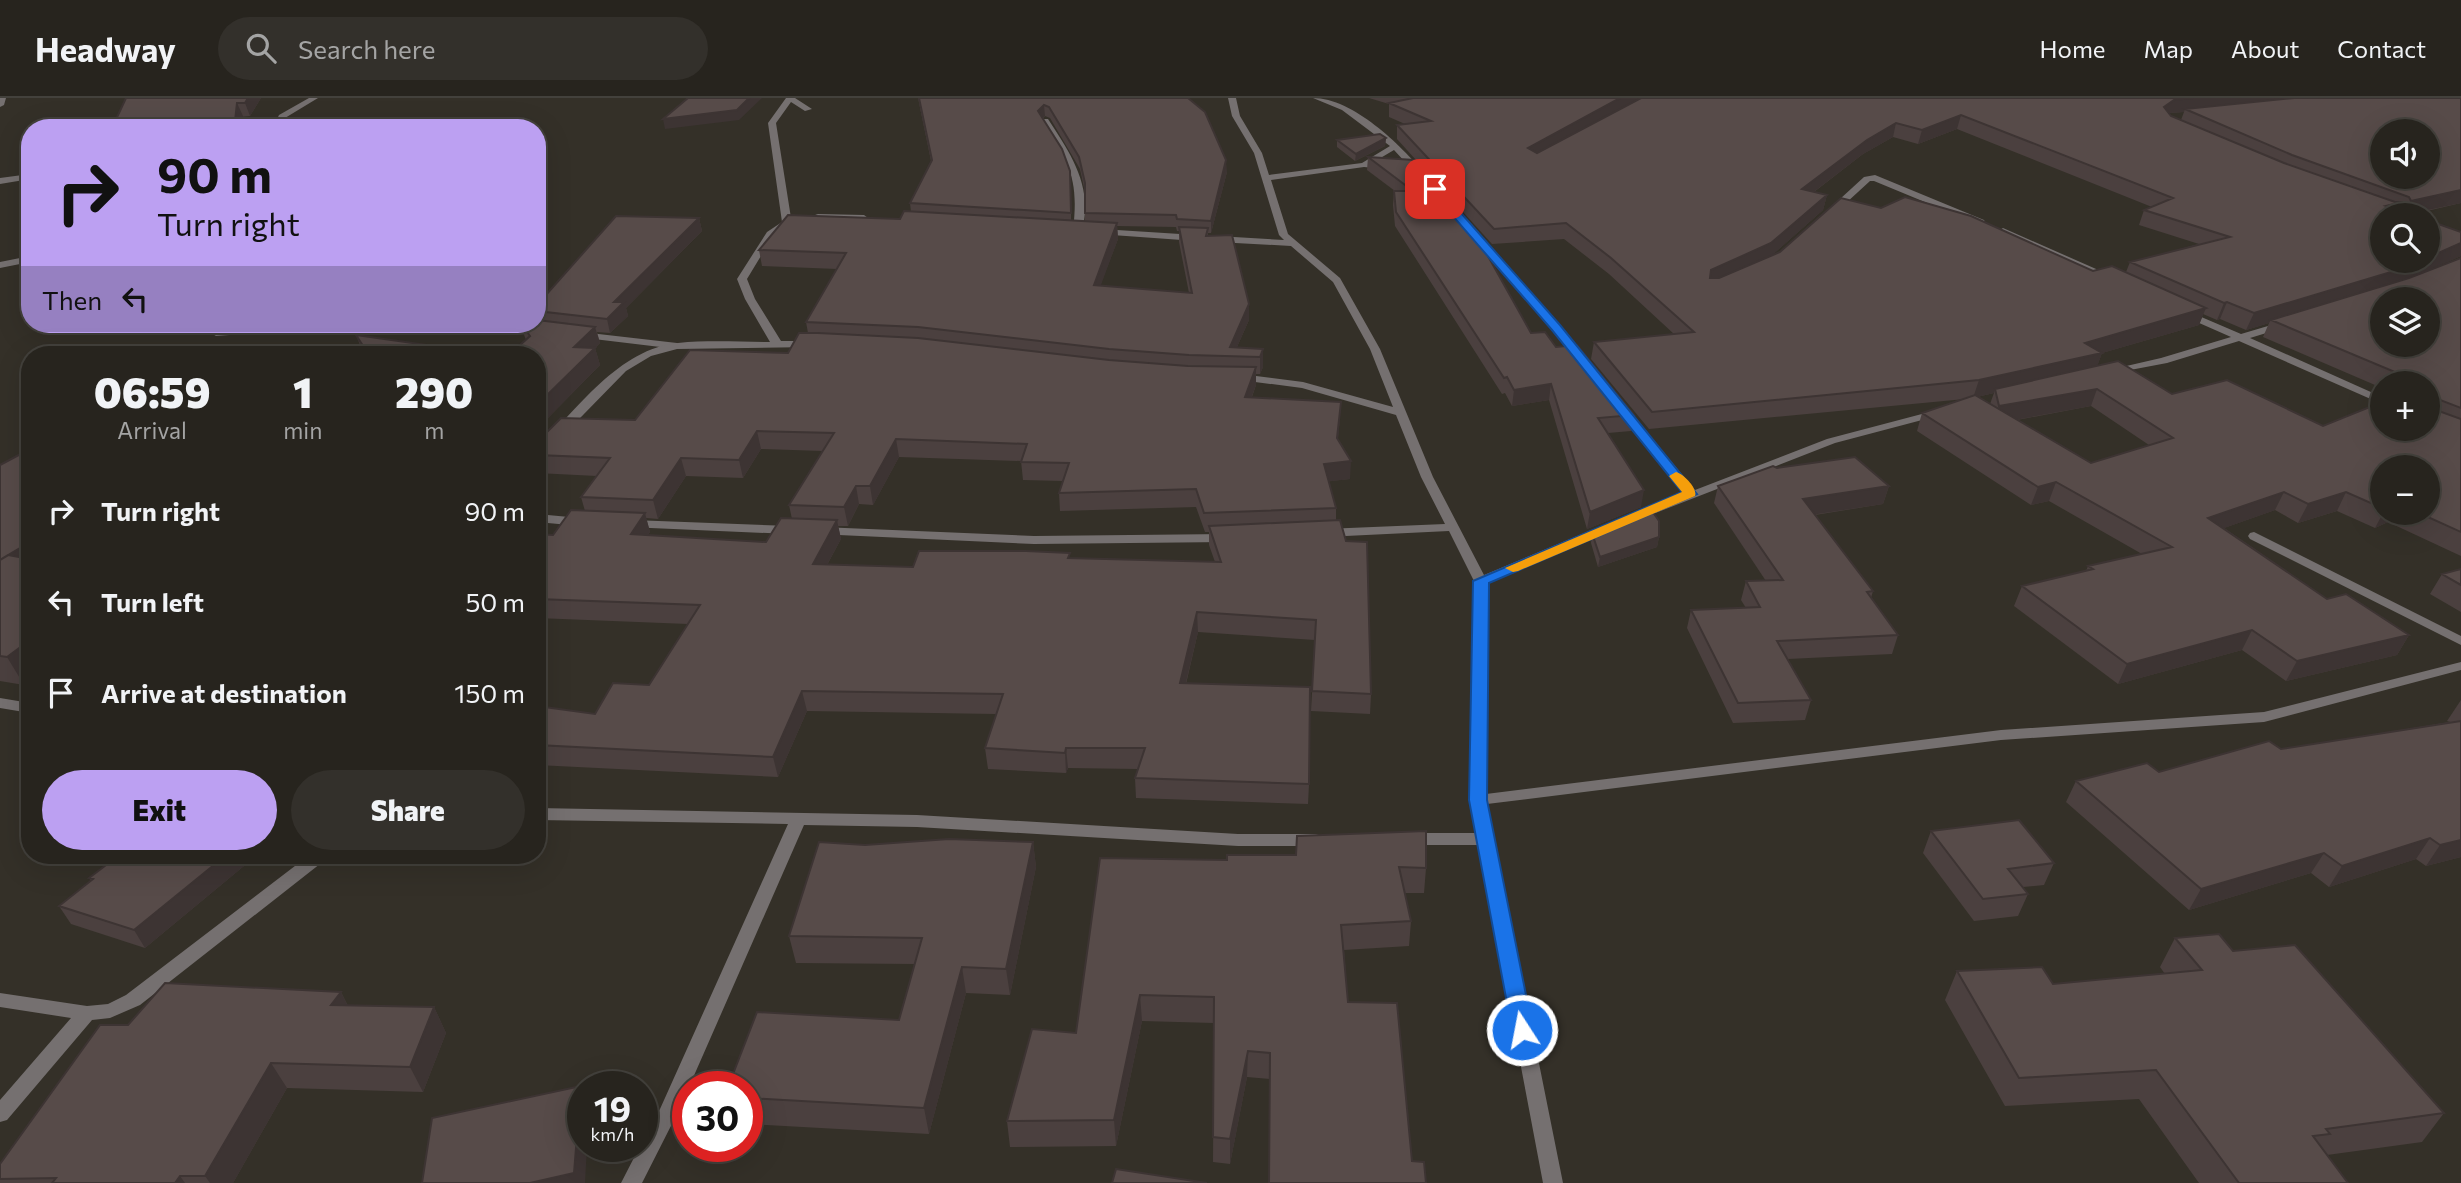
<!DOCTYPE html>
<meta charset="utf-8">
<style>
:root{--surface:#27241e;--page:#33302b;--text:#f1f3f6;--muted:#a4a4a4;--line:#43413c;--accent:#bca0f2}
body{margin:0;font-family:Commissioner,sans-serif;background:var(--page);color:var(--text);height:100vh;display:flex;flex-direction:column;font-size:26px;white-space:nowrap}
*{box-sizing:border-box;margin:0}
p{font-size:23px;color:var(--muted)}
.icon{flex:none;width:38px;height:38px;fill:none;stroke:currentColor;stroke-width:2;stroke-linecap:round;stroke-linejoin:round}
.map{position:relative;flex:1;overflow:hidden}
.drawer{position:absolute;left:21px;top:248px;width:525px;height:518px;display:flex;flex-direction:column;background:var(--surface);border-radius:28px;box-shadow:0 7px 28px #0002,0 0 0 2px var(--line)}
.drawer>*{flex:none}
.guide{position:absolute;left:21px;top:21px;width:525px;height:214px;border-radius:28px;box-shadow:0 7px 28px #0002,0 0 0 2px var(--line);background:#bca0f2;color:#111;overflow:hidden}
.tools{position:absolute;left:2370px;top:21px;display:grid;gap:14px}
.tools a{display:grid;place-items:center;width:70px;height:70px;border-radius:50%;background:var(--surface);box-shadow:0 7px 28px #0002,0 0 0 2px var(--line);font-size:35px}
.speed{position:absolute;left:567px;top:973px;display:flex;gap:14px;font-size:35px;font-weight:700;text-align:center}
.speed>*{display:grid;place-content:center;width:91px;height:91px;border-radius:50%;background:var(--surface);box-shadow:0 7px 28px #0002,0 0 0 2px var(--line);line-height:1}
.speed small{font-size:18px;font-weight:400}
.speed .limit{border:10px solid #d22;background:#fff;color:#111}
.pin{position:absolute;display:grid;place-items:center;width:60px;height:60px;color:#fff;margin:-30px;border-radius:14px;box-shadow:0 4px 10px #0006}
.me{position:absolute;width:77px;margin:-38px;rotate:349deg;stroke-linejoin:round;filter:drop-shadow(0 0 5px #0008)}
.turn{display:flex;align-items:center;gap:24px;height:147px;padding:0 21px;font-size:32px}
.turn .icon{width:91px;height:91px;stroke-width:2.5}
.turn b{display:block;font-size:49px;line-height:60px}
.then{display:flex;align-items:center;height:66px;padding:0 21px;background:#0003;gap:14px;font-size:26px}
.eta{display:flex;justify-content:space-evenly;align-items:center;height:119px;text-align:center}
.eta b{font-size:42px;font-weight:800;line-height:49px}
.cta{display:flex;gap:14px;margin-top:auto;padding:14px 21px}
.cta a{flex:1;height:80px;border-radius:42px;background:var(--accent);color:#111;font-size:28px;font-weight:800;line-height:80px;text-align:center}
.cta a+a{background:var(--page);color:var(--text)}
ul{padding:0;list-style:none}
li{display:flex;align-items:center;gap:21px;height:91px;padding:0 21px}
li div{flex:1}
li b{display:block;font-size:26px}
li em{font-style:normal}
header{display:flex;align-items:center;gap:42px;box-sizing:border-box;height:98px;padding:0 35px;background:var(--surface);border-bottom:2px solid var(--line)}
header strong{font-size:33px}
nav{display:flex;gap:38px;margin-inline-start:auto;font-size:24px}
.search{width:490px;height:63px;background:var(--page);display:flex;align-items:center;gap:18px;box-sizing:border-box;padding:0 24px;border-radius:38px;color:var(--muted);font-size:26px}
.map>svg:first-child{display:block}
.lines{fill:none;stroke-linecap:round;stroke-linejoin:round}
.lane{fill:#757070;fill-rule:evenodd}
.street{fill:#757070;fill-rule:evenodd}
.wall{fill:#4b403f;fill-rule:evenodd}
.shaded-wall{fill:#3d3433}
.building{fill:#574b49;stroke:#3d3433;stroke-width:2;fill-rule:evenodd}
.route{fill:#1a73e8;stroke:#114b97;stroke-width:2}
.slow{fill:#f59e0b}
</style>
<header>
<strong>Headway</strong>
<div class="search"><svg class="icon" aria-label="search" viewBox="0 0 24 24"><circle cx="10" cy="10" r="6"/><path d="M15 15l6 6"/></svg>Search here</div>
<nav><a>Home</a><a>Map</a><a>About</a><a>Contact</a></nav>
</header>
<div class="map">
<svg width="2461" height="1085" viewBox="0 0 2461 1085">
<rect width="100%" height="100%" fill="#343028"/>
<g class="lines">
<path class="lane" d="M30,158V164L0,170V164Z
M297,226H338L333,229L216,238L211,235L216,232Z
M470,226H501L540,230L545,233L540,236L475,229Z
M581,234L677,245L682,248L677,251L577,239V235Z"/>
<path class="street" d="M0,0H6L4,7L0,9Z
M309,0H318L285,20L281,30H273L279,17Z
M786,0H795L812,11L805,13L791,4L776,25L791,120L795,123L773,138L747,181L755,201L781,243H812L817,246L812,249L677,251L651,258L626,273L541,360L537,361V351C576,312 620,250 678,245C708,242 740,244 770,244L745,201L737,181L767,134L782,124L768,25Z
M1228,0H1236L1240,18L1262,55L1269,77L1362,65L1390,48L1342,12L1313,0C1353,0 1401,47 1425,76L1418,78L1394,52L1372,65L1388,67L1389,69L1385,71L1364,69L1271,82L1288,136L1340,180L1380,251L1433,379L1484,477L1606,426H1614L1616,429L1488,485L1486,696L2001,632L2264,614L2461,564V572L2264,624L2001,642L1487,706L1563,1085H1543L1479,747H1409L1403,745L1401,741L1403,737L1409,735H1476L1470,702L1474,483L1449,433L1325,439L1319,435L1325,431L1445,426L1421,379L1396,317L1302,290L1240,282L1235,279L1240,276L1303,284L1393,309L1370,251L1333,184L1291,148L1217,144L1212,141L1217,138L1284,142L1279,137L1254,55L1232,18Z
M1042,21H1048C1071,56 1095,91 1081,135L1073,133C1079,80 1070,66 1041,23Z
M30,76V81L0,86V80Z
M1875,77L1984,122L1985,124L1978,126L1874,83H1870L1834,116H1828V112L1864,79Z
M818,116L864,117L868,120L864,123L815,121V117Z
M1462,123H1468L1586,259V263H1578L1462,127Z
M2003,130L2112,178L2114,180L2106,182L2000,135L1998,133Z
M1101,131L1196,137L1201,140L1196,143L1098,136V132Z
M2185,212L2241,236L2278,225H2286V229L2250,240L2382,299V306L2239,243L2167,265L2109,276V272L2161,260L2231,239L2181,217V213Z
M1621,307L1625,308L1695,392L1827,341L1937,312L1943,315L1941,317L1835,345L1635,423L1629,419L1631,416L1685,395L1617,312L1615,310Z
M30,335V348L21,345V341Z
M537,416L580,420L586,424L580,428L537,424Z
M632,422L790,428L796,432L790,436L628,429L626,426Z
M821,429L1034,438L1227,436L1233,440L1227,444L1034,446L817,436L815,433L817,430Z
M2254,434L2461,538V547L2250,441L2248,438L2250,435Z
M0,600L30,605V615L0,610Z
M537,710L917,717L1238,736H1316L1322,738L1324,742L1322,746L1316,748H1238L917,729L804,727L678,1014L642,1085H621L640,1048H642V1044L660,1011L788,726L537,722Z
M308,758H327L325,762L140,907L110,920L92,922L7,1022L0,1024V1002L71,920L0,909V895L87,908L108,906L126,897Z"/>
</g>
<path class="wall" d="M261,0L250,18L112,30Z
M918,0H1188L1227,74L1211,135H1208V138L1249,206V222L1237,249L1263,251V269L1260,276H1256V287L1252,299L1341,304L1338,341L1350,381L1329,383L1336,410V423L1371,596L1370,616L1311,613L1315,542L1198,534L1186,586L1309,686L1308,706L1136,700L1135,680L1138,671L1068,670L1066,675L988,671L985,650L996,616L807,613L778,679L537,667V608L595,616L649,587L688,526L537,520V436L553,437L585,413L581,399L597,378L537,375V357L526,242L520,226H537V207L699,120L702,133L626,210L628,218L610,235L597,234L600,245L595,250L600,267L543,325L546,335L635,322L788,255L808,235L806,224L837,171L762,168L759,152L900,121L911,114L910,105L931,63ZM1045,18L1050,20L1080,71L1085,94V123H1071V85L1043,21ZM1117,128L1176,129L1177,133H1179V144L1189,195L1100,188L1118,141ZM761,351L823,353L789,407L792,421L766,444L648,437L650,434L646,420L658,421L686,378L743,380ZM899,359L1021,363L1023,382L1063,383L1059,395L1060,413L1196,409L1205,434H1209V447L1215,464L1070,460L913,469L827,467L841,441L838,428H848L859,406L873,407Z
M1369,0H2461V105L2410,117L2461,134V158L2415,178L2461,160V458L2388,424L2375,430L2337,413L2298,425L2275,412L2224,430L2327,501L2409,537L2397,557L2286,583L2242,552L2118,586L2014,508L2022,488L2086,473L2088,468L2142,456L2049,403L2031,407L1917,333L1922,315L1965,301L1649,331L1591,261L1594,244L1674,236L1609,176L1564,141L1492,146L1397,41V27L1405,26L1389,19V6ZM2184,14L2181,22L2171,18L2169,15ZM1957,31L2152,109L2144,112L2139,127L2199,146L2130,164L2126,174L1772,157L1823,112L1827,97L1814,94L1863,56L1893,39L1918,46ZM2203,216L2217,222L2220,221L2246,232L2269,225L2263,239L2382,290V285H2427L2382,331L2323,328L2172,296L2097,268L2102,255L2199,227ZM1994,295L1990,306L1978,299L1981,298ZM2091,308L2149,347L2091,365L2017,322ZM2382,369L2427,415H2382Z
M1386,40L1385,48L1355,63L1337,49V42Z
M1368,59L1477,133V138L1531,235L1556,249L1634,317L1631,333L1608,335L1641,409L1587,431L1549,302L1512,308L1505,295L1502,296L1395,128L1393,107L1394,93H1395L1367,72Z
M356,237L455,251L457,257H364Z
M0,367L24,587L0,583Z
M1777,370L1889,388L1883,406L1815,417L1873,493L1871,500L1898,537L1892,556L1788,561L1811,602L1805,622L1733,625L1687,530L1691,512L1746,510L1741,502L1746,483H1766L1714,405L1718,388Z
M1592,435L1659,439L1657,449L1598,469L1591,445Z
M2461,471V514L2430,496L2442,476Z
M2461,602V759L2426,768L2416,761L2329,789L2311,775L2189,812L2066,704L2076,683L2159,674L2281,651L2450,624L2447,623Z
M1931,733L2054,765L2044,787L2023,789L2028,796L2018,818L1974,823L1923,755Z
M1033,744L1036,769L1010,897L966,895L929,1036L747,1026V989L899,922L915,866L796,865L789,838L865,747Z
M118,758H256L145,850L71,826L59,808L91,783L89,780Z
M1100,760L1426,770L1424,795H1405L1411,823L1409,848L1344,852L1348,904L1412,1063L1426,1085L1270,981L1247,979L1230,1066L1213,1064L1214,925L1142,923L1116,1048L1010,1049L1007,1023L1076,935Z
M2175,840L2233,853L2444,1015L2422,1044L2327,1057L2348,1085H2199L2139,1001L2005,1008L1945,902L1957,873L2053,886L2165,876L2160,869Z
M341,894L348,908L434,909L446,935L423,994L287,990L233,1085H0V1066Z"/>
<path class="shaded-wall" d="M248,0H261L250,18L245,5Z
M749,0H762L739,22L665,31L663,21Z
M1620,0H1643L1526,64L1528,50Z
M2193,0H2324L2185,11L2184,14L2169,15L2164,9L2174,2Z
M237,5L243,18L241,30H230Z
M1044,7L1045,18L1039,24L1038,13Z
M1961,17L1957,31L1918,46L1922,32Z
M1896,25L1893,39L1863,56L1798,106L1802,91L1867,42Z
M1386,40L1385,48L1355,63L1356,56Z
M1226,62L1227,74L1211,135V123Z
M2461,92V105L2404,117L2411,103Z
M1827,97L1823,112L1768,161L1708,188L1711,172Z
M2403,104L2397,117L2386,108Z
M699,120L702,133L626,210L628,218L610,235L607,221L614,204Z
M1117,125L1118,141L1095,203L1094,187Z
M2461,145V158L2393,188L2271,222L2269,225L2246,232L2254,215L2421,163H2427V160Z
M2227,204L2220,221L2217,222L2224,205Z
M1249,206V222L1233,258L1230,249Z
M2206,210L2199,227L2102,255L2096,272L1995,291L1994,295L1973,300L1979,282L2085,245Z
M595,229L600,245L595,250L600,267L543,325L547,337L537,348V307L574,249Z
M455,251L457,257H445Z
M1263,251V269L1260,276V259Z
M1256,269V287L1245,317V299Z
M1551,286L1549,302L1512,308L1514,292Z
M2097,291L2091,308L1993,326L1999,308Z
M1341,304L1340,322L1336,358L1337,340Z
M757,333L761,351L743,380L739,362Z
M896,341L899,359L873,407L870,388Z
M681,360L686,378L658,421L653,402Z
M1351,363L1350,381L1324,384V366Z
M2056,384L2049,403L2031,407L2038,389Z
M856,388L859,406L848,428L844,409Z
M1889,388L1883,406L1798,419L1803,401Z
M1644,392L1641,409L1587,431L1590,414Z
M2284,394L2275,412L2199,439L2208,420Z
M2346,394L2337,413L2298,425L2308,406Z
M645,415L650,434L636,454L631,436Z
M2383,415H2393L2388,424L2375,430Z
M837,422L841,441L817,485L813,466Z
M1659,439L1657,449L1598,469L1600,459Z
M30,444V471L0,462Z
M1197,514L1198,534L1181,605L1180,585Z
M2252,532L2242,552L2118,586L2127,566Z
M2409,537L2397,557L2286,583L2297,563Z
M30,542V582L24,587L7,559Z
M802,593L807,613L778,679L773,659Z
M1066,650L1068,670L1066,675L1065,655Z
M2430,740L2416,761L2329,789L2342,768Z
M2461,742V759L2426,768L2440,747Z
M1033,744L1036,769L1010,897L1006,871Z
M2324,755L2311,775L2189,812L2201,791Z
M225,758H256L145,850L134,832Z
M962,869L966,895L929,1036L924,1010Z
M341,894L354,920L331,907Z
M1140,897L1142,923L1116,1048L1114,1022Z
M434,909L446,935L423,994L410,969Z
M1248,953L1247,979L1230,1066V1041Z
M271,965L287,990L233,1085H210L205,1078Z
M581,988L583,993V1048H587L585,1085H530Z
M180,1078L185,1085H175Z"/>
<path class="building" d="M126,0H248L245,5H237L235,23L230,30H112Z
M688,0H749L737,12L663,21Z
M919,0H1188L1205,14L1226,62L1211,123L1177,121L1176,117L1085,115V85L1079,59L1049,9L1044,7L1038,13L1062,51L1070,73L1071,115L910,105L932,62Z
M1413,0H1620L1528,50L1537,55L1641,0H2193L2174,2L2164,9L2171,18L2284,65L2395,104H2403L2386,108L2412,117H2382V163H2421L2401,171L2254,215L2227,204L2224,205L2130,164L2230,139L2144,112L2173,100L1961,17L1922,32L1896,25L1867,42L1802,91L1827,97L1771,145L1711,172L1710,180H1719L1780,154L1841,100L1881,110L1905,99L1971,118L2093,173L2112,168L2206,210L2085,245L2102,255L1979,282L1652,314L1594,244L1694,234L1611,160L1566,125L1494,131L1397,27L1431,23L1389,5Z
M2294,0H2461V92L2411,103L2409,99L2292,57L2185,11ZM2382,33H2427V79H2382Z
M1380,36L1386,40L1356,56L1337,42Z
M1368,59L1414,62L1477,133H1474L1531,235L1545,234L1556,249L1577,247L1634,317L1598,320L1644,392L1590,414L1551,286L1514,292L1507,279L1504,280L1396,114L1394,93H1413Z
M904,113L1117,125L1094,187L1192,195L1179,129L1208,130L1206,138L1232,137L1249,206L1230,249L1263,251L1260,259L1189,257L1109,251L918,229L806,224L846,155L759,152L788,117L900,121Z
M616,118L699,120L614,204H624L607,221L537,213V207Z
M2427,122L2461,134V145L2427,160Z
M2461,160V310L2435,300L2436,312L2461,321V434L2419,415H2427V369H2382V410L2346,394L2308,406L2284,394L2208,420L2327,501L2346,496L2409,537L2297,563L2252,532L2127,566L2022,488L2093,471L2088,468L2172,449L2056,384L2038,389L1922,315L1975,297L2091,365L2173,340L2097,291L1999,308L1995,291L2118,263L2172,296L2227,282L2323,328L2382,304V331H2427V285H2421L2271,222L2409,180ZM2382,201H2427V247H2382Z
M537,222L595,229L574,249L595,250L537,307V257H509L530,238L521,226H537Z
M799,235H818L918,240L1109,262L1188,268L1256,269L1245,299L1341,304L1337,340L1351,363L1324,366L1336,410L1204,415L1196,391L1059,395L1069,365L1021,364L1027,346L896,341L870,388H856L844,409L789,407L834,335L757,333L739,362L681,360L653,402L581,399L610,360L537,357V344L561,320L635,322L690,252L788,255Z
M356,237L455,251L445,257H369Z
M30,351V444L0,462V367Z
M1855,359L1889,388L1803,401L1873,493L1867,494L1898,537L1777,543L1811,602L1738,605L1691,512L1760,509L1746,483L1783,482L1718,388L1773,368L1777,370Z
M1650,410L1659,423V439L1600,459L1592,435Z
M571,412L645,415L631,436L766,444L781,420L837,422L813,466L913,469L919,453H1026L1070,455L1068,460L1221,464L1209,428L1340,422L1346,443L1367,444L1371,596L1312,593L1316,522L1197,514L1180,585L1310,589L1309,686L1135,680L1145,650H1066L1065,655L985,650L1003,596L802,593L773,659L537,647V608L595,616L613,585L649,587L700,507L537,501V436L553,437Z
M8,457L30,461V542L7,559L0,558V462Z
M2461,471V487L2442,476Z
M2461,623V742L2440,747L2430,740L2342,768L2324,755L2201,791L2076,683L2147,665L2159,674L2269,643L2281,651Z
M2019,722L2054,765L2008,771L2028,796L1983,801L1931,733Z
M1426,733V770L1399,769L1411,823L1341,827L1348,904L1397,905L1412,1063L1424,1064L1426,1085H1269L1270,955L1248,953L1230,1041L1213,1039L1214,899L1140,897L1114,1022L1007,1023L1032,931L1076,935L1100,760L1227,762V757H1296L1297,738Z
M949,741L1033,744L1006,871L962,869L924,1010L747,1000V989H728L757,914L899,922L922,840L789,838L819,744L865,747Z
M118,758H225L134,832L59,808L93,781L89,780Z
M2219,836L2233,853L2295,847L2444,1015L2326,1031L2330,1036L2313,1038L2348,1085H2239L2156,972L2019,980L1957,873L2042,869L2053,886L2202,872L2175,840Z
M165,885L341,894L331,907L434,909L410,969L271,965L205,1078H180L175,1085H52L56,1080L0,1081V1066L100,927H128Z
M581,988L574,1075L530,1085H422L432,1020Z
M1116,1071L1207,1085H1112Z"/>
<path class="route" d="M1431,89H1438L1560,227L1697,396L1489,485L1487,702L1533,932L1530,938L1522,941L1515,938L1512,932L1469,702L1473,483L1682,394L1552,232L1431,93Z"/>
<path class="slow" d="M1676,374C1684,376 1698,391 1695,398L1518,473L1513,474L1505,470L1682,394L1669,378Z"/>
</svg>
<div class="tools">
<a><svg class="icon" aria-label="sound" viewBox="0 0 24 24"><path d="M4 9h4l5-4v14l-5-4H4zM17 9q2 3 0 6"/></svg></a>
<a><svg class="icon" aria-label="search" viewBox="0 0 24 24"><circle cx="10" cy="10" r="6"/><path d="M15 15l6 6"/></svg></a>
<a><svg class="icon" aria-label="layers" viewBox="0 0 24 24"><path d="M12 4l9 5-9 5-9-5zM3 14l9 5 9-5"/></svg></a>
<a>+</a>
<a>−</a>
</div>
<div class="speed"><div>19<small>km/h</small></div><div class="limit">30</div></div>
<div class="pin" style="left:1435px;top:91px;background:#d93025"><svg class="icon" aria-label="arrive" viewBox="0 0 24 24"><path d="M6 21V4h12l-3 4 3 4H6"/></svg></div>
<svg class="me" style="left:1522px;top:932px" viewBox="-20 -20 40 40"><circle r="17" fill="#1a73e8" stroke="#fff" stroke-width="3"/><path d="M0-11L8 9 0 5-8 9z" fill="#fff"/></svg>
<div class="guide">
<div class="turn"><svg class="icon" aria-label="right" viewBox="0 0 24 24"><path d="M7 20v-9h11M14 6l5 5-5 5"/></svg><div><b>90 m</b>Turn right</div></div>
<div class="then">Then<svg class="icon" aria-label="left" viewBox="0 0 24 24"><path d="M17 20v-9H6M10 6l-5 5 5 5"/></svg></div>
</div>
<section class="drawer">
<div class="eta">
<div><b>06:59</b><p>Arrival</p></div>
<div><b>1</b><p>min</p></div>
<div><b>290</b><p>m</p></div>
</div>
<ul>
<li><svg class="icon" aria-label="right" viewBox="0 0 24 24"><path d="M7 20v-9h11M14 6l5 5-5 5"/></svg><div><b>Turn right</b></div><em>90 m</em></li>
<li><svg class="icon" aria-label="left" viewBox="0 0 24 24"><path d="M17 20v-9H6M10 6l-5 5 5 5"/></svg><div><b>Turn left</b></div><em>50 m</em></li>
<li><svg class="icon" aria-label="arrive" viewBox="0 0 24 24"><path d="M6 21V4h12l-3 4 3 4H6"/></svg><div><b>Arrive at destination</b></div><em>150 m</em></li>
</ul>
<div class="cta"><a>Exit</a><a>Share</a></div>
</section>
</div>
